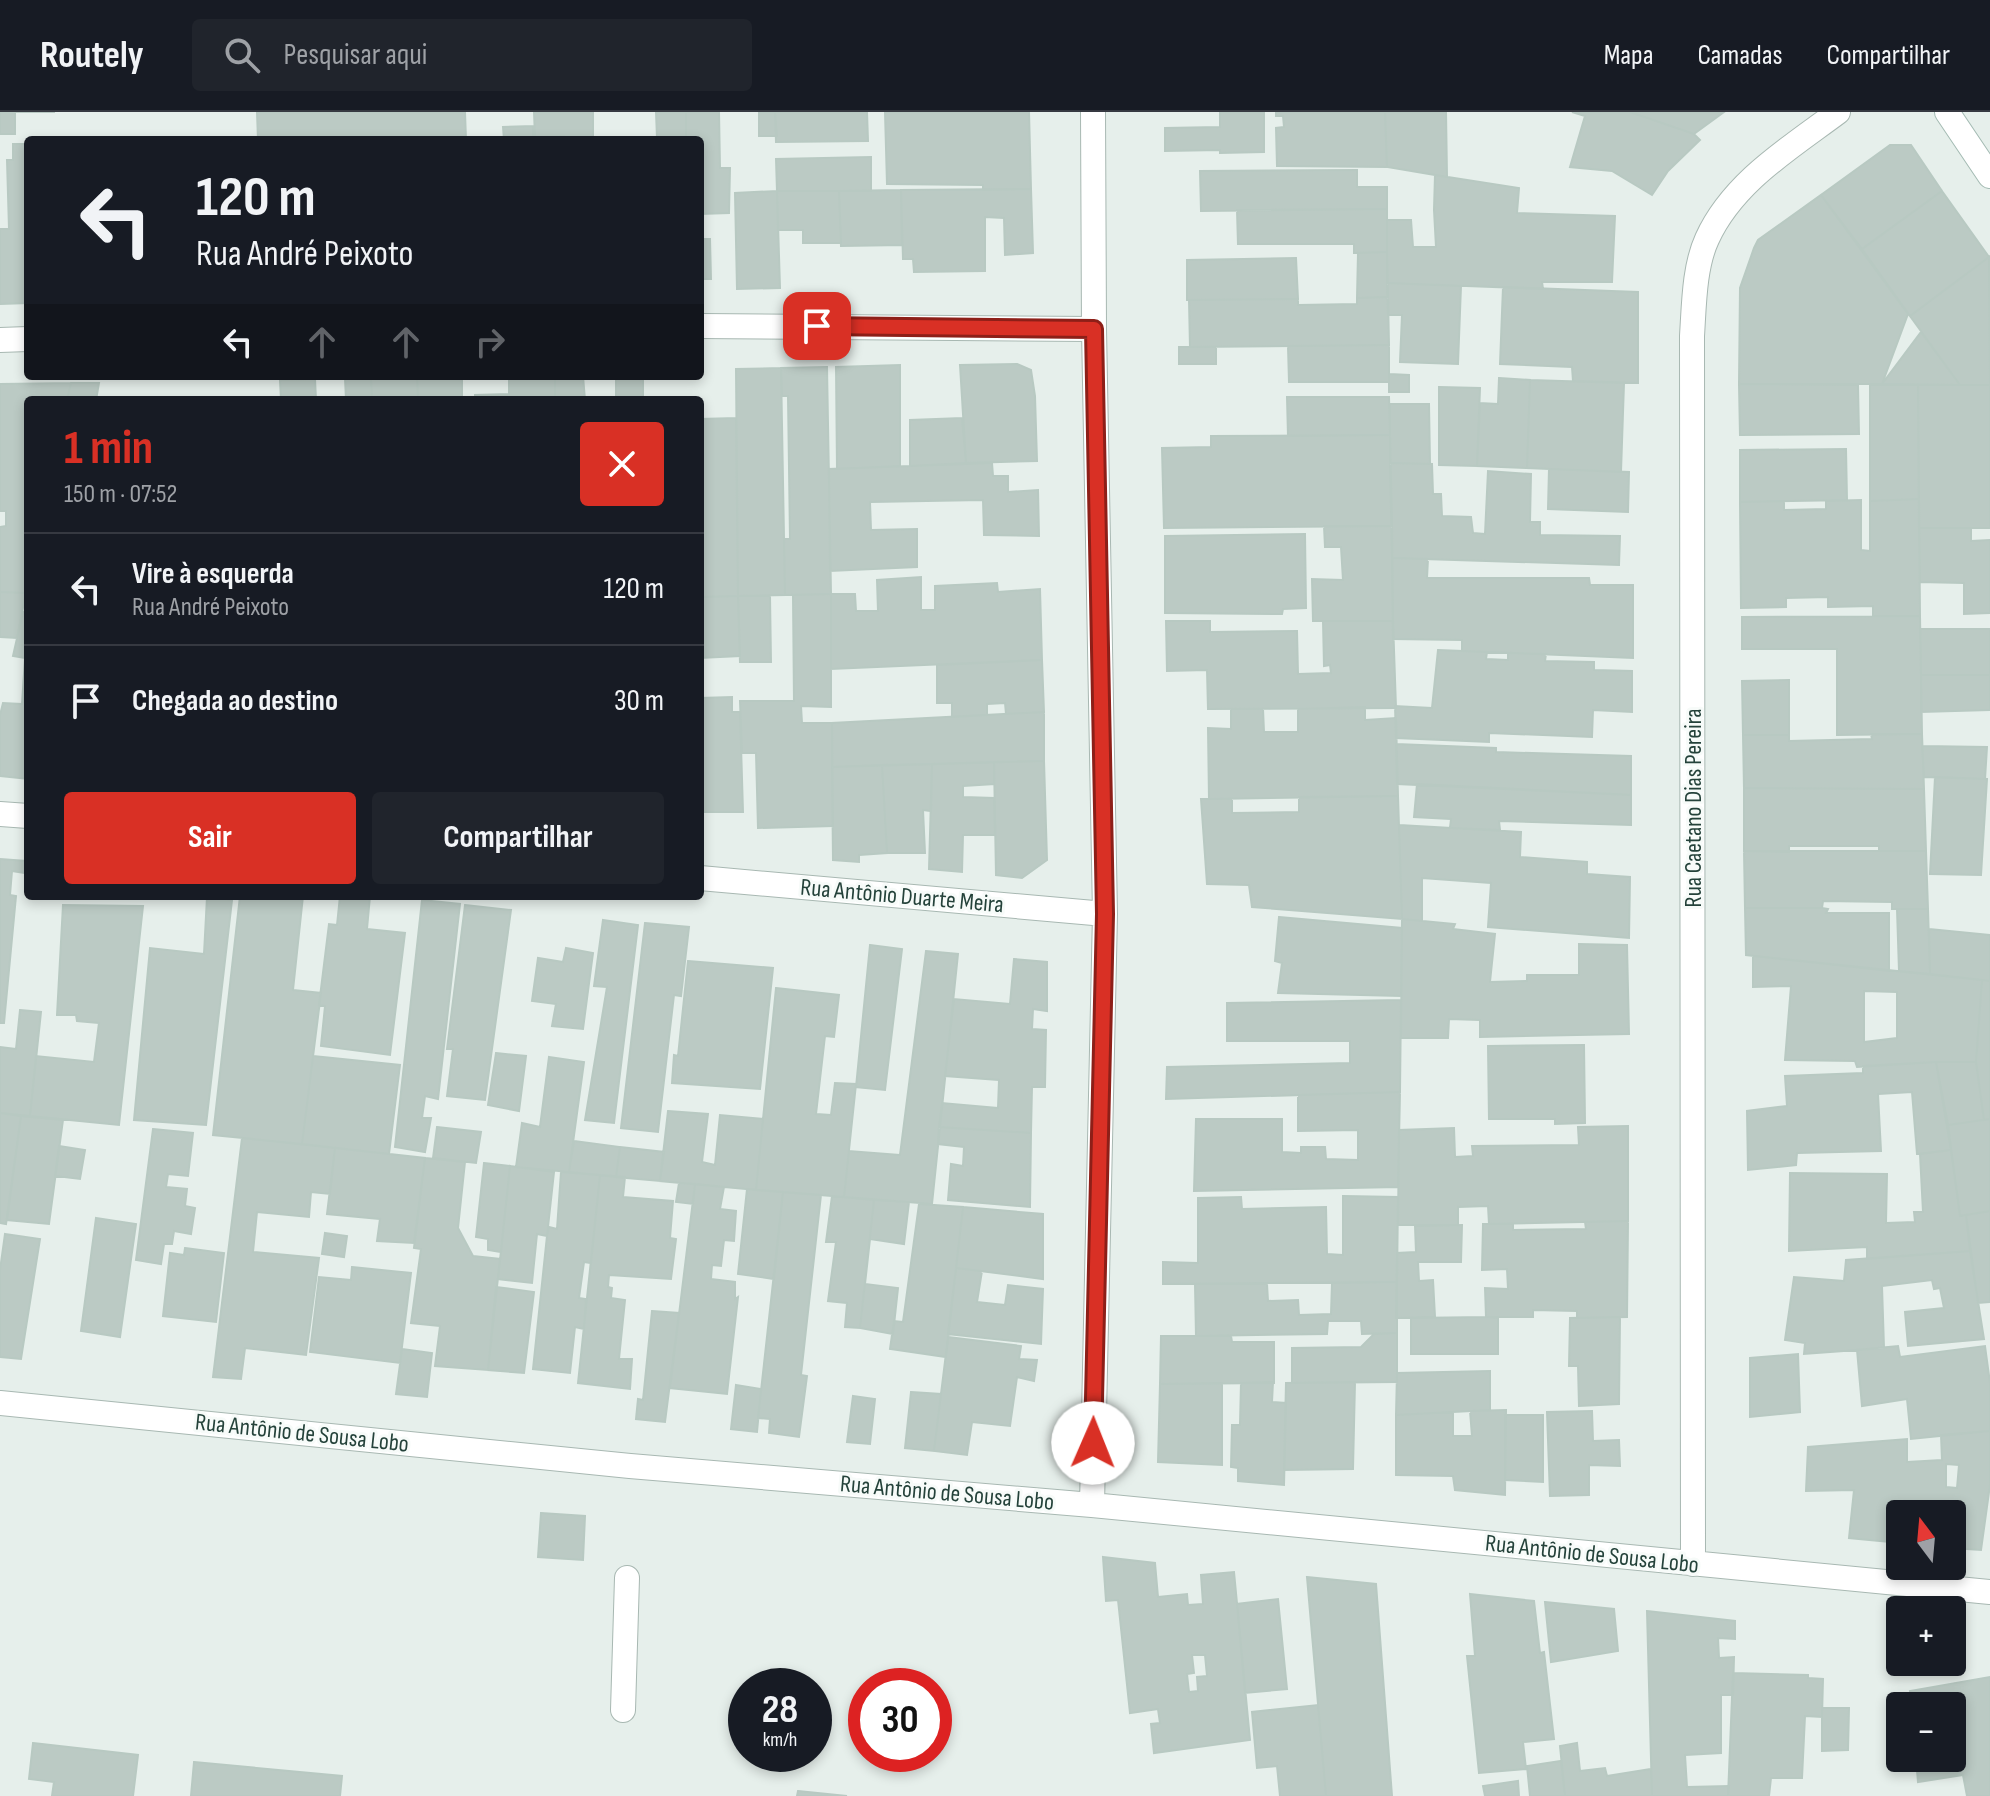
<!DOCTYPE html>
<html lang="pt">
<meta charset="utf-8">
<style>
:root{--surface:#171b24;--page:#20242c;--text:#f1f3f6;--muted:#9ea1a6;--line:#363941;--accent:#d93025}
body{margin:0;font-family:"Sofia Sans Condensed",sans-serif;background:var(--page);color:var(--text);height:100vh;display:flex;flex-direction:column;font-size:30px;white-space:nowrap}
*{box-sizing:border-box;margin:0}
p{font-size:26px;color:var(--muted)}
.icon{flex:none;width:44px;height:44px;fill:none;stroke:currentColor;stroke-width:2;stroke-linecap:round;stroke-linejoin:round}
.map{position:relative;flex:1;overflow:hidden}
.side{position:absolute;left:24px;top:284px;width:680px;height:504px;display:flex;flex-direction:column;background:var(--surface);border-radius:8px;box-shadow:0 4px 12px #0003}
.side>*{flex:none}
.hud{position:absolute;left:24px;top:24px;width:680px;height:244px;border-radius:8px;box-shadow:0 4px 12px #0003;background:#171b24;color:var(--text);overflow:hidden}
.needle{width:52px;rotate:344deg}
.tools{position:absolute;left:1886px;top:1388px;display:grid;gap:16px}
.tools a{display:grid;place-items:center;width:80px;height:80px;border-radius:8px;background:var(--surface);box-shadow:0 4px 12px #0003;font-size:40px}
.speed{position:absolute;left:728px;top:1556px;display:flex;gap:16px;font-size:40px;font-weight:700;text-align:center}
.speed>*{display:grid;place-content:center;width:104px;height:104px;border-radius:50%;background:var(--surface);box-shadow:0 4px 12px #0003;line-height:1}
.speed small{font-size:20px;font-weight:400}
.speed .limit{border:12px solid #d22;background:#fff;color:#111}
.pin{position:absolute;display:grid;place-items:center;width:68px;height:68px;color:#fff;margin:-34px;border-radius:16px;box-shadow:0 4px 12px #0006}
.me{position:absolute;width:88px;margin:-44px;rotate:1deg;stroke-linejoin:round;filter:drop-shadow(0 0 6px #0008)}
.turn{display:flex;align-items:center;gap:28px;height:168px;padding:0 40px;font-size:36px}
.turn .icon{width:104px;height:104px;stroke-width:2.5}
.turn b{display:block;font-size:56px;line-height:68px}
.lanes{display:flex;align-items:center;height:76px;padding:0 40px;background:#0003;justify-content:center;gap:40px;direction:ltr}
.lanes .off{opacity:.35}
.round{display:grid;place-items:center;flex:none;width:84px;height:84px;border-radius:8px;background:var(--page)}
.head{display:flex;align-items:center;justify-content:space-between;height:136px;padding:0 40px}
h1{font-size:48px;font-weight:700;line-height:60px;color:var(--accent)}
.button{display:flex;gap:16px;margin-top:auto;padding:16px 40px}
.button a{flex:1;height:92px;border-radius:8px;background:var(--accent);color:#fff;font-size:32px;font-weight:700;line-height:92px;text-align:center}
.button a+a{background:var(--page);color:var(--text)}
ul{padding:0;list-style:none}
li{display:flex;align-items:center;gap:24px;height:112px;padding:0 40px;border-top:2px solid var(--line)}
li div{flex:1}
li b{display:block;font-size:30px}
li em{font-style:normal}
header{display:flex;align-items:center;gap:48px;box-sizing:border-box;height:112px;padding:0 40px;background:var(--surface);border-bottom:2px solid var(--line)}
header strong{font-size:38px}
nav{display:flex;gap:44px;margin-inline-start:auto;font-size:28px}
.search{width:560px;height:72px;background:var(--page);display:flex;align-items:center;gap:20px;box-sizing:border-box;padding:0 28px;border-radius:8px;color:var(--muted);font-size:30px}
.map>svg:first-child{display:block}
.building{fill:#bbcac4;stroke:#b8c9c2;stroke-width:2;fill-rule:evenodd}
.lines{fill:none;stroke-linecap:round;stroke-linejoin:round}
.lane-casing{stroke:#a8b8b2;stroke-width:26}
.street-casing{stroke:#a8b8b2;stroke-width:26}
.secondary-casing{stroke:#a4bbb3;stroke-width:26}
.lane{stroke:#fff;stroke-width:24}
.street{stroke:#fff;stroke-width:24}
.secondary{stroke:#fff;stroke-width:24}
.route-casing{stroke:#8d1f18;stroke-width:20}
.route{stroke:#d93025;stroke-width:14}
.labels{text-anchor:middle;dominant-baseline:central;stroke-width:6;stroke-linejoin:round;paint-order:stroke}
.street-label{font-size:24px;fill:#24423a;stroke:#f7fbf9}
</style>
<header>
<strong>Routely</strong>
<div class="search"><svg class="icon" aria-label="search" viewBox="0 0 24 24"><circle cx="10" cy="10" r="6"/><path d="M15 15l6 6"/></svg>Pesquisar aqui</div>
<nav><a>Mapa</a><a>Camadas</a><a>Compartilhar</a></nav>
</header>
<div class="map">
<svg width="1990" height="1684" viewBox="0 0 1990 1684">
<rect width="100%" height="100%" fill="#e6efeb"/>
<path class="building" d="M0,0H55H15V22H0Z
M257,0H465L466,28H258Z
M534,0H593V28H564V24L535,25Z
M656,0H686V28H632L657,26Z
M686,0H719L720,56H730L729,101L700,102V28H686Z
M759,0H775L777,24H759Z
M775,0H867L868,29L776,30Z
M885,0H1029L1031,77L983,78V73L887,72Z
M1220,0H1264V40L1220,41V38L1165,39V16L1220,15Z
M1276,0H1385L1387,55L1277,54L1276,16L1284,15L1283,4H1276Z
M1385,0H1446L1447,65L1387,55Z
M1572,0H1630L1694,22L1700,28L1668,59L1652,83L1612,59L1570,55L1585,4Z
M1630,0H1724L1694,22Z
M533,14V28H504L503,15Z
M13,32H28V191L0,192V117H9L7,48H13Z
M1890,33H1911L1942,79L1862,137L1821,83Z
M871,45V79H777L776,47Z
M1357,58V75H1387V97L1201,99L1200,59Z
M1435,63L1519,76L1517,101L1615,104L1612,170H1542L1543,177L1387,171V108H1411L1413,135H1436L1434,98Z
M1031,77L1033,141L1005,143L1004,106L985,105V159L914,160L913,147H903L901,78Z
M901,78L902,133L841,134L839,79Z
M777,79L780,176L737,177L735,81Z
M777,79H839L841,131H803V118H778Z
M1942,79L1989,145L1910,204L1862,137Z
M1821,83L1908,202L1882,272H1739L1740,176L1754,136L1758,128Z
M1387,97V140L1354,141V132H1238L1237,98Z
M700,127H710L711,167H700Z
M1387,140L1388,185L1357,186L1358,141Z
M1989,145L1990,273H1960L1910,204Z
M1296,146L1298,187L1187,188V148Z
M1387,171L1461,174L1458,252L1400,250L1402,203H1388Z
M1503,175L1638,180V271L1573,269L1572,255L1500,252Z
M1388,185L1389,233L1190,235L1189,188L1298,187V193L1357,192V186Z
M1921,220L1960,273L1882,272Z
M1389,233V270H1289L1288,234Z
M1179,235H1216V252H1179Z
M1017,252L1031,258L1035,284L1037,349L966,351L960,253Z
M900,253V354L837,357L836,255Z
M827,255L831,482L785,483L784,427H790L788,284H782L781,256Z
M781,256L785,483L738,484L736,257Z
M1389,262L1409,263V280H1389Z
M417,264L418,288H372L371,266Z
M417,264H462V288H418Z
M509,264H555V288H475V283L509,282Z
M555,264H583L585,288H555Z
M616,264H643V288H616Z
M345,266H371L372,288H346Z
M1499,266L1530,268L1527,356L1477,354L1480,291L1498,292Z
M315,267L316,288H281L280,268Z
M1530,268L1624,271L1621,360L1527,356Z
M71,271L67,288H28V472L26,481L0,480V415L6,414V399H0V272Z
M71,271H99L96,288H67Z
M1739,272L1858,273L1859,322L1740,323Z
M1870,273H1918L1919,387L1870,389Z
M1918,273H1990V416H1919Z
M1439,275L1480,276L1477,354L1439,353Z
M1287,285H1389L1390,323L1288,324Z
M1390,292H1429L1430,352L1390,351Z
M736,306L738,484L700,485V307Z
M962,306L966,351L910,354V308Z
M1390,323L1392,414L1164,416L1162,336L1211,335V324Z
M1846,337L1847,388L1740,390V338Z
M992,351L993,364H1008V380L1038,378L1039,424L984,423L983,388L870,390L871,418L917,417V455L830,459L829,357Z
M1390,351L1432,352L1433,382H1441L1442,404L1471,405L1473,421L1485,422L1488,359L1531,362L1530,410H1540V423L1620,424L1619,453L1392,446Z
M1549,357L1629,360L1628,400L1548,397Z
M1919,387L1920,504H1873V494L1828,495V485L1786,486V495L1741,496L1740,390L1784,389V398L1826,397V389L1861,388V438L1870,439V389Z
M1324,414H1392L1393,509H1313L1312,467L1343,468L1341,435H1325Z
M1919,416H1971V429L1990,428V501L1964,502V471L1920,470Z
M1305,422L1306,496L1283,497L1282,502L1165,501V424Z
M1392,446L1428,447L1427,466H1589L1590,473H1633V546L1462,539V528L1393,527Z
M921,465V498H935V474L997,471L998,480L1040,477L1042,548L831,557V482H855L856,499H878L877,468Z
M0,480L26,481L17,526L0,525Z
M831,482V595L801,594L802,611H832L833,714L758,716L756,641H742L740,589H794L793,483Z
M738,484L740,544L700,546V485Z
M738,484H770L771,550H740Z
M23,500H28V667L0,664V603L3,591L22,592L25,546L13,544Z
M1920,504L1922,622L1837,623V537H1742V505Z
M1166,509H1210V520L1297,519L1298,562L1331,561L1330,553L1324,554L1323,509H1393L1396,596L1208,597L1207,558L1167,559Z
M1920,517H1990V563H1921Z
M1438,538L1487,540L1486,547L1508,548V541L1546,542L1545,549L1594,550V558L1632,559V600L1593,598L1592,625L1489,621V630L1396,626L1395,594L1432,596Z
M1042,548L1044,600L1006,602L1005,591L987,592V603L952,605V591H937V553Z
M1921,563H1990V598L1921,600Z
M1789,568V623H1743L1742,569Z
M732,585V600H740L743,700H700V586Z
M1365,595V608L1396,606L1398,684L1209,687L1208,616L1231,617V597H1263L1264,620H1298V597Z
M1044,600V649L832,655V611Z
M1871,622H1922L1924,677L1744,676L1743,623H1789V629L1872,627Z
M1396,632L1496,636V640L1631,644V683L1397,672Z
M1922,634L1987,635L1985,667L1924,665Z
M1044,649L1047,748L1022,766L996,763L994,650Z
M994,650V672L963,674V685L994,686L995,723H963L962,760L929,757L932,652Z
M932,652L931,699L923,698L925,741H887L882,653Z
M882,653L887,741L859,743V750L833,748L832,655Z
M1935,665L1987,667L1981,763L1930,762Z
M1417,672L1631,683V713L1499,709L1500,718L1450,716L1451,707L1414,705Z
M1744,676L1924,677L1926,739H1879V734H1789V740L1744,739Z
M1398,684L1402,807L1252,795L1249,773L1207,772L1201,687H1232V701L1299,700V685Z
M1399,713L1521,720L1520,745L1587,750V762L1630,765L1629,826L1488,815L1491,771L1422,766V809L1402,807Z
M1744,739H1926L1928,797H1892V790L1823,789L1822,796H1745Z
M0,747L26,749L25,761L12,759L10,783L16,784L4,911H0Z
M240,784H303L293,878L321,881L302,1032L213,1023Z
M340,784H370L367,817L405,821L390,943L321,934L325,894L319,893L329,812L337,813Z
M207,785L232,788L206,1013L134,1008L150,836L204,842Z
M422,788L460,792L438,987L425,984L422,1006H431L425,1040L395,1035Z
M63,793L143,794L119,1013L30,1004L36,944L94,950L99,911L77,909L76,903H57Z
M465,793L511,798L485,988L447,984L453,937H447Z
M1745,796H1822L1828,797L1826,801H1889V859L1746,843Z
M1897,797H1928L1930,862L1899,859Z
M1279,805L1402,816L1401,884L1278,881L1282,851L1275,849Z
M1402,807L1455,812L1453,817L1495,822L1490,870L1527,869V863H1579V832L1627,833L1629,922L1480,925V908L1449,907L1448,926H1401Z
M603,808L638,813L614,1011L585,1008L607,875L594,874Z
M645,811L689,815L681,884L674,883L658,1020L621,1016Z
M1929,817L1990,823V869L1930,862Z
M870,833L902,837L885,978L856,975Z
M566,836L593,841L583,917L552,914L556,892L532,889L538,846L563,850Z
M926,839L958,842L932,1092L844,1085L849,1039L900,1043Z
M1753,844L1982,868L1976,950H1936L1857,955L1855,949L1785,948L1791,874L1753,875ZM1864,879L1897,880V926L1864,930Z
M1014,847L1047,850V899L1033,897L1032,917L1046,918L1045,975H1032L1031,1021L939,1015L942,991L998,996L999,968L945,964L954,887L1010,892Z
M688,849L773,856L760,977L672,971L674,943L678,944Z
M1982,868L1990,869V1007L1984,1008L1976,950Z
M776,876L839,883L834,925L825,924L816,1002L831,1003L835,971L856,972L844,1085L756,1078Z
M1401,888L1400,980L1166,987L1167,955L1350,951V929H1227V891Z
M20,898L41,900L30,1004L0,1001V935L16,937Z
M1584,933L1585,1011L1555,1012V1007H1489L1488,934Z
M496,941L526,944L519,999L488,993Z
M313,944L400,953L389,1042L302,1032Z
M549,945L584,950L569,1060L516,1055L522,1011L540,1015Z
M1936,950L1951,1038L1917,1042L1912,980L1878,982L1881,1039L1797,1041L1796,1053L1748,1058L1747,999L1787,994L1785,964L1863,961V954Z
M1936,950H1976L1984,1008L1948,1013Z
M1400,980L1398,1075L1194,1079L1196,1007H1282V1040L1301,1041V1035H1325L1326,1047L1358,1048V1018L1298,1019V983Z
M668,999L708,1002L702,1050L715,1053L720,1003L763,1007L756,1078L660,1069Z
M0,1001L21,1004L6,1112L0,1111Z
M21,1004L63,1008L49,1112L7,1108Z
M1990,1007V1099L1960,1104L1948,1013Z
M1628,1014V1109L1489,1112L1488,1094L1458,1095V1113H1398L1399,1018L1454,1016L1455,1045L1473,1044L1472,1034L1579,1033L1578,1015Z
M437,1015L481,1020L476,1051L433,1046Z
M939,1015L1031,1021L1030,1095L948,1088L951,1052L963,1054L964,1035L938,1032Z
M153,1017L193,1021L188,1064L168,1062L166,1075L187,1077L185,1094L195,1096L191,1122L174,1119L172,1132H164L161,1152L136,1148Z
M242,1026L335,1036L330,1082L311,1080L309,1105L257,1100L253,1140L319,1146L306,1243L245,1236L241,1267L213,1265Z
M574,1029L620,1035L616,1065L569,1060Z
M59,1034L85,1038L80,1067L55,1064Z
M620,1035L664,1040L660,1069L616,1065Z
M335,1036L425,1046L414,1131L377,1129L380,1107L327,1102Z
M1951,1038L1960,1104L1966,1103L1970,1139L1867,1147V1135L1789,1139L1790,1061L1887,1062L1886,1111L1915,1110L1914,1100H1923L1920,1042Z
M425,1046L465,1050L458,1116L473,1144L500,1147L488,1258L435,1254L440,1214L411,1211L421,1137L414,1136Z
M484,1051L510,1054L501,1140L488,1138V1127L476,1125Z
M510,1054L554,1060L547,1124L537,1122L532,1171L498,1167Z
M561,1060L600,1063L591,1151L584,1150L579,1186L586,1187L584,1217L575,1215L570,1261L533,1257L547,1124L549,1115L557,1117Z
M600,1063L625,1065L623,1085L673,1089L670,1126L676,1127L671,1167L609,1163L608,1175L612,1176L611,1186L625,1188L619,1247H632L630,1277L578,1271Z
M679,1071L695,1072L693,1092L676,1090Z
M695,1072L724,1075L720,1097L736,1099L734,1129L724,1128L721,1154L712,1153L711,1167L735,1170V1187L738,1185L727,1282L670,1276Z
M747,1077L783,1080L774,1167L738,1162Z
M783,1080L821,1083L801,1263L807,1264L799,1325L769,1321L770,1307L758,1306Z
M832,1084L874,1088L860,1216L845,1215L847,1191L828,1189L836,1130H826Z
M1343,1084L1398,1085L1397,1170L1163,1172V1150L1198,1151V1086L1241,1085L1242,1097L1326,1095L1327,1142L1343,1143Z
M874,1088L909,1090L904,1132L870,1127L865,1172L898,1176L893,1222L860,1216Z
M919,1092L963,1095L946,1245L890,1237L894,1209L903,1210Z
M963,1095L1043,1102V1167L956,1156Z
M1990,1099V1190L1978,1191L1966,1103Z
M96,1106L136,1112L120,1225L81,1219Z
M1628,1109L1627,1205L1577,1206V1199L1533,1198V1205H1486L1485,1176L1508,1177L1507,1157L1482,1158L1483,1112H1513V1118L1586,1117L1585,1110Z
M1462,1113L1461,1150H1418L1419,1169L1433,1168L1435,1205L1396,1206L1397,1141L1416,1140L1415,1114Z
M325,1121L347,1124L344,1145L322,1142Z
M5,1122L40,1127L21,1247L0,1245V1158Z
M185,1136L224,1141L216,1210L163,1204L170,1141L184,1143Z
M1970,1139L1984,1227L1908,1234L1905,1200L1944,1196L1940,1176L1934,1177L1932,1168L1882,1174L1884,1236L1804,1242L1805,1231L1785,1228L1794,1165L1844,1169L1846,1148Z
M352,1155L411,1161L400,1251L310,1240L319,1165L351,1168Z
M956,1156L982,1159L977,1190L1005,1193L1008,1173L1043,1177L1041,1232L948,1222Z
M1397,1170V1221L1362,1222L1361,1209H1328L1327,1222L1196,1224L1195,1172H1267L1268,1189L1298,1188L1299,1203L1331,1202L1332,1171Z
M496,1175L534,1180L524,1261L488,1258Z
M652,1199L679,1201L665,1310L636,1307L638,1287L643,1288Z
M1486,1205L1498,1206V1242H1411V1206Z
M1620,1205L1619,1292L1579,1294L1578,1254H1569L1570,1206Z
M1397,1221V1270L1292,1271V1236L1361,1235L1374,1222Z
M1161,1224H1231L1232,1230H1274V1271L1160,1272Z
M948,1225L1021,1234L1019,1247L1037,1248L1034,1269L1017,1265L1010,1314L972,1310L967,1343L934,1339Z
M1898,1234L1900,1245L1985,1234L1990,1271V1319L1911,1327L1907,1287L1862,1294L1857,1238Z
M402,1237L432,1241L427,1285L396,1282Z
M1798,1242L1800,1300L1750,1305V1246Z
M1490,1259V1298L1396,1303L1397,1261Z
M1273,1270L1272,1290L1286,1291L1284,1373L1238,1369V1356L1231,1355L1232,1313H1240L1241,1271Z
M1355,1270L1353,1357L1284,1358L1286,1271Z
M1222,1271V1353L1158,1350L1160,1272Z
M736,1273L761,1277L757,1320L731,1317Z
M911,1280L941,1282L934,1339L905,1336Z
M853,1284L875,1287L870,1332L847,1330Z
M1506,1298L1505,1383L1455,1378L1453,1364L1396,1363V1303L1453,1300V1324H1472L1470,1299Z
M1592,1299L1593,1329L1619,1328L1620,1354L1589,1353V1383L1550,1384L1547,1300Z
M1505,1303H1543V1370L1505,1368Z
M1990,1319V1373L1981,1438L1952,1436L1956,1394L1945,1393V1402H1900V1431L1849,1426L1854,1378L1806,1379L1808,1335L1907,1327V1350L1942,1348L1941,1323ZM1946,1352L1959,1353L1957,1376L1946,1375Z
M541,1401L585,1404L583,1448L538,1445Z
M1103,1445L1155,1451L1158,1485L1187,1482L1188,1493L1203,1492L1201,1463L1234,1460L1250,1628L1154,1641L1151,1612L1160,1611L1158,1597L1130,1601L1118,1488L1106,1489ZM1192,1543H1205L1207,1564L1197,1565L1198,1579L1189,1580L1187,1562L1194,1561Z
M1307,1465L1376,1472L1392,1684H1326Z
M1470,1482L1534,1489L1540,1541L1544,1540L1554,1627L1523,1630L1526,1657L1479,1661L1467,1544H1475Z
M1278,1487L1287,1577L1245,1581L1237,1492Z
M1545,1490L1614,1497L1618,1539L1551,1550Z
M1647,1499L1735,1509V1527L1718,1526L1719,1546L1734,1545L1733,1583H1721V1641L1685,1643L1687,1675L1729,1674L1728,1684H1652Z
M1733,1561L1808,1563V1566L1823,1567L1822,1605L1805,1604L1802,1666H1771L1769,1684H1728Z
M1990,1565V1684H1967L1963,1663L1918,1670L1916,1646H1952V1594H1912L1910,1579Z
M1318,1593L1326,1684H1280L1277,1654L1257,1656L1252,1600Z
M1822,1596H1849L1848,1638L1822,1639Z
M33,1631L138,1643L133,1684H52L54,1670L29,1667Z
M1577,1631L1580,1659L1605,1656L1607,1664L1651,1657L1652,1684H1565L1560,1634Z
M1561,1649L1565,1684H1530L1527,1654Z
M194,1650L342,1664L340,1684H191Z
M1518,1669L1519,1684H1485L1483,1674Z
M798,1679L847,1684H797Z"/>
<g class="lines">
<defs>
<path id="lane" d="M623,1598L627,1466"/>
<path id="street" d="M700,214L1094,217
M0,228L28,227
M0,702L28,704
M700,766L1105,802
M0,1291L630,1354L1092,1393L1990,1480
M1092,1393L1105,802L1094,217L1093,0
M1693,1452L1692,224C1694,194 1694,155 1707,127C1733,70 1790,36 1838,0"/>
<path id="secondary" d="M1947,0L1990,64"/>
</defs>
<use href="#lane" class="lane-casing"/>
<use href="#street" class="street-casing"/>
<use href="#secondary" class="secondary-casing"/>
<use href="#lane" class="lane"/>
<use href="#street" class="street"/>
<use href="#secondary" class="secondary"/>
</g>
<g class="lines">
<defs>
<path id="route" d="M817,214L1094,217L1105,802L1093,1331"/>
</defs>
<use href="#route" class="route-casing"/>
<use href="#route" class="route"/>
</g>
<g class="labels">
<g class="street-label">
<text transform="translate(1693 696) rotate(-90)">Rua Caetano Dias Pereira</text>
<text transform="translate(902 784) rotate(5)">Rua Antônio Duarte Meira</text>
<text transform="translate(302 1321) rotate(6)">Rua Antônio de Sousa Lobo</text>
<text transform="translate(947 1381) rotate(5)">Rua Antônio de Sousa Lobo</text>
<text transform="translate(1592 1442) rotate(6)">Rua Antônio de Sousa Lobo</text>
</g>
</g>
</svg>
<div class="tools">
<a><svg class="needle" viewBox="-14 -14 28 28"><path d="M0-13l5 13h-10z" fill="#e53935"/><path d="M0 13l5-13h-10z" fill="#9ea1a6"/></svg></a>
<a>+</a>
<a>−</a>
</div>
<div class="speed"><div>28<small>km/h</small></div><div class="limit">30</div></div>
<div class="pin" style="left:817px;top:214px;background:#d93025"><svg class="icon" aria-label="arrive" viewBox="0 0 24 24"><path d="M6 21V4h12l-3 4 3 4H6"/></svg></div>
<svg class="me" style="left:1093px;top:1331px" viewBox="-20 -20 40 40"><circle r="19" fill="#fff"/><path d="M0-13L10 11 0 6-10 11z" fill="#d93025"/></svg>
<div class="hud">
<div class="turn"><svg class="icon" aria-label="left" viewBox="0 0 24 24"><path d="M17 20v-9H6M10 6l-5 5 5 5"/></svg><div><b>120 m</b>Rua André Peixoto</div></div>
<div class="lanes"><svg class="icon" aria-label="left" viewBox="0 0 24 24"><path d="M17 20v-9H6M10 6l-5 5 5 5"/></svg><svg class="icon off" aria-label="ahead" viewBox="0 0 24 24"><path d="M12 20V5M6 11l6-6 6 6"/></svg><svg class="icon off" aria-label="ahead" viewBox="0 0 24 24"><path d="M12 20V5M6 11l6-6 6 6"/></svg><svg class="icon off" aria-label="right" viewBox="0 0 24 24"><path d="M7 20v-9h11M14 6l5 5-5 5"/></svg></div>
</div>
<section class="side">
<div class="head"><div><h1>1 min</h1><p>150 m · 07:52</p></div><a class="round" style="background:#d93025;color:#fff"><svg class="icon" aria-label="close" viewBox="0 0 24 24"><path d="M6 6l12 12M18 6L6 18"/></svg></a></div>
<ul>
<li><svg class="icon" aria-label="left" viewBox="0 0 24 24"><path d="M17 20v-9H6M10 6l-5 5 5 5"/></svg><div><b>Vire à esquerda</b><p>Rua André Peixoto</p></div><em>120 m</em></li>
<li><svg class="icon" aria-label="arrive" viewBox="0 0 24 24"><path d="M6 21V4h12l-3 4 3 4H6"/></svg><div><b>Chegada ao destino</b></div><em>30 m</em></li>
</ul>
<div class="button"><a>Sair</a><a>Compartilhar</a></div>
</section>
</div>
